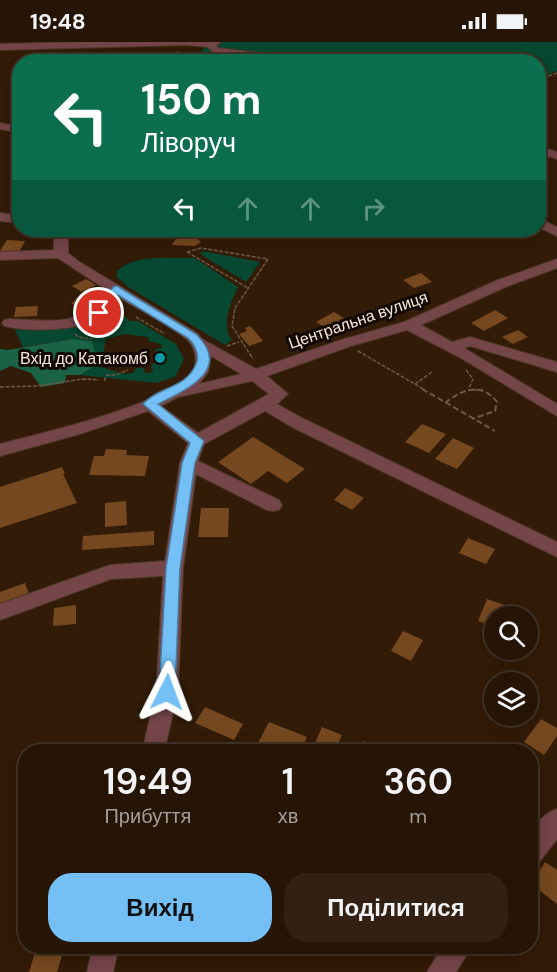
<!DOCTYPE html>
<html lang="uk">
<meta charset="utf-8">
<style>
:root{--surface:#261405;--page:#322113;--text:#f1f3f6;--muted:#a49e9a;--line:#423327;--accent:#74c0f6}
body{margin:0;font-family:"DM Sans",sans-serif;background:var(--page);color:var(--text);height:100vh;display:flex;flex-direction:column;font-size:22px;white-space:nowrap}
*{box-sizing:border-box;margin:0}
p{font-size:20px;color:var(--muted)}
.icon{flex:none;width:33px;height:33px;fill:none;stroke:currentColor;stroke-width:2;stroke-linecap:round;stroke-linejoin:round}
.map{position:relative;flex:1;overflow:hidden}
.details{position:absolute;left:18px;top:702px;width:520px;height:210px;display:flex;flex-direction:column;background:var(--surface);border-radius:24px;box-shadow:0 3px 15px #0003,0 0 0 2px var(--line)}
.details>*{flex:none}
.top-card{position:absolute;left:12px;top:12px;width:534px;height:183px;border-radius:24px;box-shadow:0 3px 15px #0003,0 0 0 2px var(--line);background:#0b6e4f;color:#fff;overflow:hidden}
.controls{position:absolute;left:484px;top:564px;display:grid;gap:12px}
.controls a{display:grid;place-items:center;width:54px;height:54px;border-radius:50%;background:var(--surface);box-shadow:0 3px 15px #0003,0 0 0 2px var(--line);font-size:30px}
.pin{position:absolute;display:grid;place-items:center;width:51px;height:51px;color:#fff;margin:-26px;border:3px solid #fff;border-radius:50%;box-shadow:0 2px 6px #0007}
.me{position:absolute;width:66px;margin:-33px;rotate:3deg;stroke-linejoin:round;filter:drop-shadow(0 0 4px #0008)}
.turn{display:flex;align-items:center;gap:21px;height:126px;padding:0 30px;font-size:27px}
.turn .icon{width:78px;height:78px;stroke-width:2.5}
.turn b{display:block;font-size:42px;line-height:51px}
.lanes{display:flex;align-items:center;height:57px;padding:0 30px;background:#0003;justify-content:center;gap:30px;direction:ltr}
.lanes .off{opacity:.35}
.eta{display:flex;justify-content:space-evenly;align-items:center;height:102px;text-align:center}
.eta b{font-size:36px;font-weight:600;line-height:42px}
.primary-button{display:flex;gap:12px;margin-top:auto;padding:12px 30px}
.primary-button a{flex:1;height:69px;border-radius:24px;background:var(--accent);color:#111;font-size:24px;font-weight:600;line-height:69px;text-align:center}
.primary-button a+a{background:var(--page);color:var(--text)}
.status{display:flex;justify-content:space-between;align-items:center;height:42px;padding:0 30px;background:var(--surface);direction:ltr}
.status svg{height:16px;fill:currentColor}
.map>svg:first-child{display:block}
.green{fill:#064831;fill-rule:evenodd}
.forest{fill:#1b6347}
.building{fill:#76481f}
.lines{fill:none;stroke-linecap:round;stroke-linejoin:round}
.minor-casing{stroke:#4d3725;stroke-width:2}
.path-far1{stroke:#6e5947;stroke-width:1.5;stroke-dasharray:4 1.5;stroke-linecap:butt}
.path{stroke:#6e5947;stroke-width:2;stroke-dasharray:6 3;stroke-linecap:butt}
.minor{fill:#744549;fill-rule:evenodd}
.route{fill:#74c0f6;stroke:#4b7da0;stroke-width:1.5}
.culture-dot{fill:#0f9aa8;stroke:#120803;stroke-width:2}
.labels{text-anchor:middle;dominant-baseline:central;stroke-width:6;stroke-linejoin:round;paint-order:stroke}
.street-label{font-size:16px;fill:#f6e6da;stroke:#120803}
.poi-label{font-size:16px;fill:#f6e6da;stroke:#120803;text-anchor:end}
</style>
<div class="status"><b>19:48</b><svg viewBox="0 0 49 12"><path d="M0 12V9h3v3zM5 12V6h3v6zM10 12V3h3v9zM15 12V0h3v12zM26 1h20v11H26zM47 4h2v5h-2z"/></svg></div>
<div class="map">
<svg width="557" height="930" viewBox="0 0 557 930">
<rect width="100%" height="100%" fill="#321b07"/>
<path class="green" d="M209,0H557V29L539,36L538,20H215L200,11Z
M202,209L260,220L246,240L200,212Z
M195,216L238,245C231,260 220,283 232,298L225,303L128,245L117,235V229C137,211 170,217 195,216Z
M111,262L130,279H138L176,302L184,317L175,335L156,341L80,333L91,326L73,297L23,305L14,286L64,284ZM125,292L148,295L149,299L161,302L162,306L156,307L155,310L161,311L160,321H153L151,326L154,328L150,331H145L143,326H136L133,331L123,332L101,325L106,297Z"/>
<path class="forest" d="M73,297L92,299L94,308L91,326L80,333H66L65,341L41,345L31,331L11,324L0,329V307L8,308Z"/>
<path class="building" d="M184,195H196L201,200L195,204L172,203L175,198Z
M7,198L25,199L19,210L0,209Z
M421,231L432,240L414,246L403,238Z
M86,237L96,243L82,250L72,244Z
M81,251L100,256L89,266L71,262Z
M38,264L37,274L14,275L16,265Z
M495,268L508,276L484,289L471,281Z
M334,270L347,278L329,288L316,280Z
M250,284L253,287L263,299L249,304L239,292L247,289L245,286Z
M518,288L528,295L513,302L502,295Z
M422,382L446,392L429,411L405,400Z
M253,395L305,427L287,441L268,429L251,442L218,420Z
M453,396L474,406L457,427L435,417Z
M106,407L127,408L126,413L149,414L145,434L89,433L94,414H104Z
M62,425L65,432H63L77,461L0,486V445Z
M345,446L364,456L352,468L334,458Z
M126,459L127,483L105,485V461Z
M201,466H229L228,495H198Z
M154,489V503L82,508L83,494Z
M468,496L495,507L486,522L459,511Z
M25,541L29,552L0,562V550Z
M487,557L511,565L508,574H495V585L478,579Z
M76,563V582L53,584L54,566Z
M403,589L423,598L411,619L391,609Z
M205,665L243,682L234,698L195,681Z
M541,677L557,686V694L544,713L524,700Z
M269,680L307,695L300,710H278L258,701Z
M322,685L342,693L334,710L318,706L319,703L315,701Z
M363,699L388,709L387,710H358Z
M545,820L557,828V862L531,842Z
M37,904H65L57,930H29Z"/>
<g class="lines">
<defs>
<path id="minor" d="M80,0H221L216,4L218,6L312,17L317,20H282L215,12L208,5L186,3L0,8V2Z
M178,10L208,18L210,20H192L175,15L173,13Z
M0,81L20,85V91L0,87Z
M538,104L557,110V117L538,111Z
M0,171L20,173V181L0,179Z
M538,176L557,185V194L538,185Z
M59,188H71L68,198V211L78,219L197,291L202,297L256,327L341,298L404,280L498,238L557,217V226L508,244L421,283L452,300L470,295L557,320V330L470,304L464,306L557,362V374L459,315L407,288L351,304L267,334L288,352L277,362L304,377L557,500V515L292,385L265,369L204,402L198,419L279,458L282,463L279,468L273,469L267,468L196,432L183,526L178,650L164,710H142L156,650L163,534L111,537L0,578V562L110,523L165,519L180,421L188,401L148,369L80,392L0,414V402C43,391 164,363 191,332C198,324 196,310 191,302C182,289 134,265 118,255C112,263 107,271 99,277C78,289 27,290 4,284L2,281L4,278L9,277C50,278 81,287 108,249L58,216L0,218V210L54,208V198ZM211,314L241,332L199,342L208,330ZM252,339L269,352L198,391L161,364L178,355Z
M557,767V797L540,819L531,823C531,799 530,777 557,767Z
M93,904H119L113,930H87Z
M443,904H472L456,930H427Z"/>
</defs>
<use href="#minor" class="minor-casing"/>
<path class="path-far1" d="M538,38L557,31
M187,210L201,206L268,217L235,266L232,284L253,317
M187,210L248,246
M136,275L165,292
M75,292L78,295L92,297
M227,304L239,300
M358,309L425,348
M466,328L473,337L469,346
M104,339L107,333H116L128,328
M415,342L432,330
M0,345L36,344L83,337L99,338
M468,348H483"/>
<path class="path" d="M422,347L495,389
M445,361C462,347 482,340 497,360L495,369L472,377"/>
<use href="#minor" class="minor"/>
</g>
<path class="route" d="M117,244L196,292C233,328 186,348 158,362L204,399L195,421L180,526L175,650L173,655L167,657L161,655L159,650L166,526L182,421L190,401L143,362C159,344 186,347 196,322C200,313 195,303 188,296L118,253L103,273H95V269L113,245Z"/>
<circle class="culture-dot" cx="160" cy="316" r="6"/>
<g class="labels">
<g class="street-label">
<text transform="translate(358 278) rotate(-19)">Центральна вулиця</text>
</g>
<g class="poi-label">
<text x="148" y="316">Вхід до Катакомб</text>
</g>
</g>
</svg>
<div class="controls">
<a><svg class="icon" aria-label="search" viewBox="0 0 24 24"><circle cx="10" cy="10" r="6"/><path d="M15 15l6 6"/></svg></a>
<a><svg class="icon" aria-label="layers" viewBox="0 0 24 24"><path d="M12 4l9 5-9 5-9-5zM3 14l9 5 9-5"/></svg></a>
</div>
<div class="pin" style="left:99px;top:271px;background:#d93025"><svg class="icon" aria-label="arrive" viewBox="0 0 24 24"><path d="M6 21V4h12l-3 4 3 4H6"/></svg></div>
<svg class="me" style="left:167px;top:650px" viewBox="-20 -20 40 40"><path d="M0-17L14 15 0 8-14 15z" fill="#74c0f6" stroke="#fff" stroke-width="4"/></svg>
<div class="top-card">
<div class="turn"><svg class="icon" aria-label="left" viewBox="0 0 24 24"><path d="M17 20v-9H6M10 6l-5 5 5 5"/></svg><div><b>150 m</b>Ліворуч</div></div>
<div class="lanes"><svg class="icon" aria-label="left" viewBox="0 0 24 24"><path d="M17 20v-9H6M10 6l-5 5 5 5"/></svg><svg class="icon off" aria-label="ahead" viewBox="0 0 24 24"><path d="M12 20V5M6 11l6-6 6 6"/></svg><svg class="icon off" aria-label="ahead" viewBox="0 0 24 24"><path d="M12 20V5M6 11l6-6 6 6"/></svg><svg class="icon off" aria-label="right" viewBox="0 0 24 24"><path d="M7 20v-9h11M14 6l5 5-5 5"/></svg></div>
</div>
<section class="details">
<div class="eta">
<div><b>19:49</b><p>Прибуття</p></div>
<div><b>1</b><p>хв</p></div>
<div><b>360</b><p>m</p></div>
</div>
<div class="primary-button"><a>Вихід</a><a>Поділитися</a></div>
</section>
</div>
